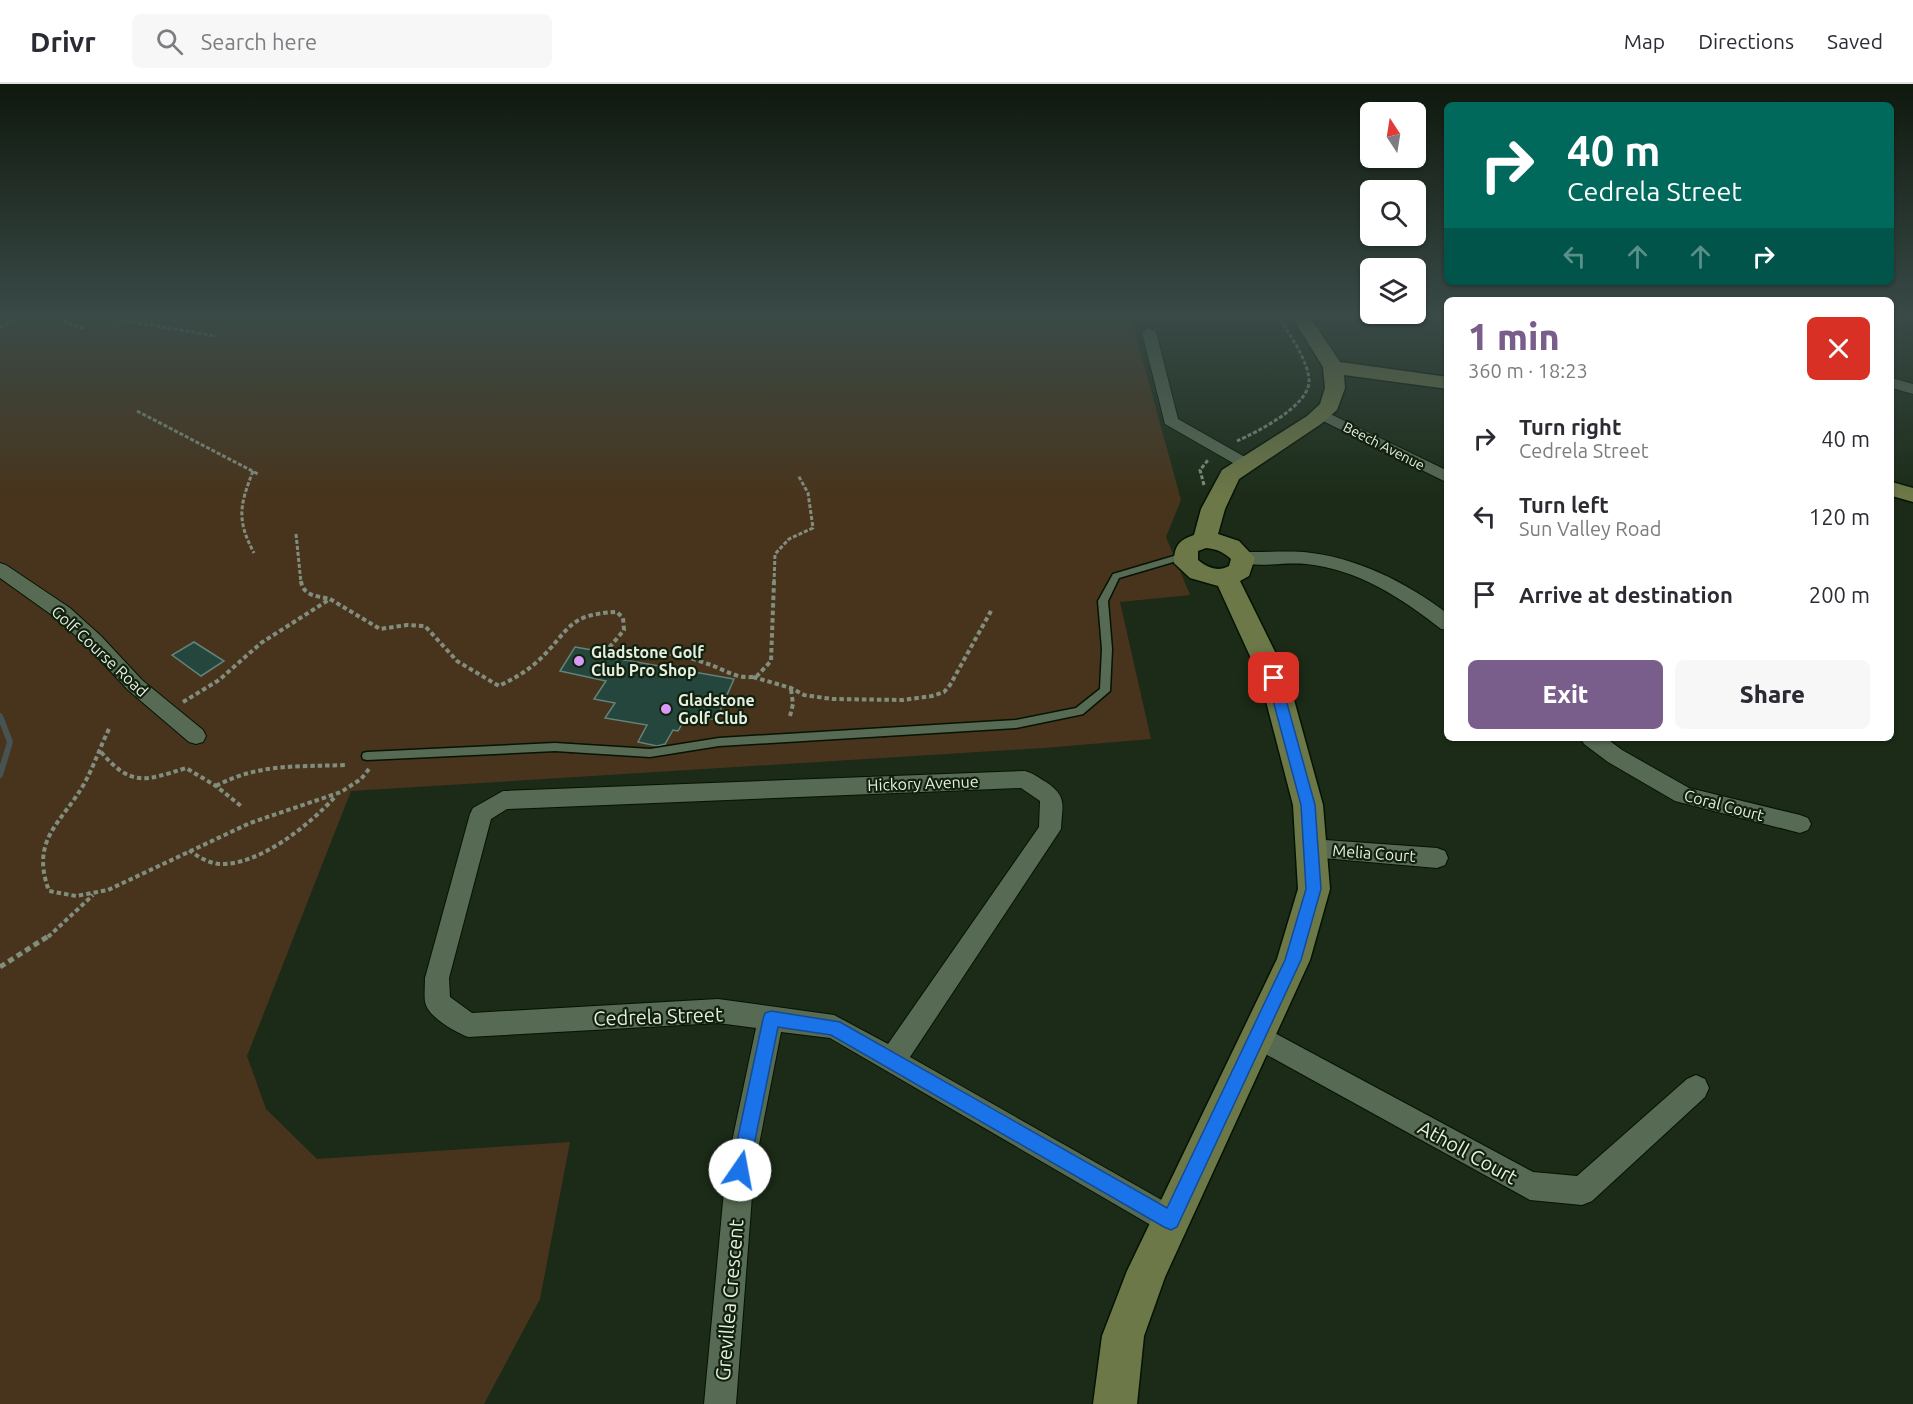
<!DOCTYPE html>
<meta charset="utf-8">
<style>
:root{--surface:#fff;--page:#f7f7f7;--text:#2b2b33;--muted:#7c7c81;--line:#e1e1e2;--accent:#795d8b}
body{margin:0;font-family:Ubuntu,sans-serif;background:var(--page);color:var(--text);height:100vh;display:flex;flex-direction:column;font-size:22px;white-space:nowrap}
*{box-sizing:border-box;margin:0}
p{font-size:20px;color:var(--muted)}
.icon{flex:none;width:33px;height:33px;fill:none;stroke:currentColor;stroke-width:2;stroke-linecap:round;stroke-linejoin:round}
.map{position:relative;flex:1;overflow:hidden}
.side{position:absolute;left:1444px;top:213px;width:450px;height:444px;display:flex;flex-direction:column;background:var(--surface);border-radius:9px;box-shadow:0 2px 4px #0004}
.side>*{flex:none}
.banner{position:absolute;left:1444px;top:18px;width:450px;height:183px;border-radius:9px;box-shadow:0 2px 4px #0004;background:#00695c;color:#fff;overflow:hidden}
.needle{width:39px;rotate:348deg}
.fabs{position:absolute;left:1360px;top:18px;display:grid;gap:12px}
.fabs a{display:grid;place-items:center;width:66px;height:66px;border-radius:9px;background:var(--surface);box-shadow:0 2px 4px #0004;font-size:30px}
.pin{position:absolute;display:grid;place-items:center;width:51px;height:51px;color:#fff;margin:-26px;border-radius:12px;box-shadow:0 3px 9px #0006}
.me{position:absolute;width:66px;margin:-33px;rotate:12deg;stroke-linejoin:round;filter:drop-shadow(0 0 4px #0008)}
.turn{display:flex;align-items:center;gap:21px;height:126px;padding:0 24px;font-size:27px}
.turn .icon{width:78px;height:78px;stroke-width:2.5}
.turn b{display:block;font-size:42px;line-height:51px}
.lanes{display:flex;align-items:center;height:57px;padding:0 24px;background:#0003;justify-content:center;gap:30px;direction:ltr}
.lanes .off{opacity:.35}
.round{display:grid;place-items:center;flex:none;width:63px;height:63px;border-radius:9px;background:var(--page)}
.headline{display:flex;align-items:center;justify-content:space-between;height:102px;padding:0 24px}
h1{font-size:36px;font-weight:800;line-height:45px;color:var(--accent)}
.button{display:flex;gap:12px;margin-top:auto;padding:12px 24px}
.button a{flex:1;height:69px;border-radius:9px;background:var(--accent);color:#fff;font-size:24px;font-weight:800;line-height:69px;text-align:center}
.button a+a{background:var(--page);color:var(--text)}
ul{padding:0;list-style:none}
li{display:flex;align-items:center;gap:18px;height:78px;padding:0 24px}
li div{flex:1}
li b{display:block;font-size:22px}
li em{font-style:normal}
header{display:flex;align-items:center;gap:36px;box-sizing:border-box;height:84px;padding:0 30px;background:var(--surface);border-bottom:2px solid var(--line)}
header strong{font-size:28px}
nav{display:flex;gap:33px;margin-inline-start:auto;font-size:21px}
.search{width:420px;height:54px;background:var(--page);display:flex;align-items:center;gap:15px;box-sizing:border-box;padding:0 21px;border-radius:9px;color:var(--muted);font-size:22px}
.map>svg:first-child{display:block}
.green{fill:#48341c}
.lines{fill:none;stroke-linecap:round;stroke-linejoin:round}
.stream{stroke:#455452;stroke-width:6}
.building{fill:#25463d;stroke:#61847a;stroke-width:1.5}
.lane-casing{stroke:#051303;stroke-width:3}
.street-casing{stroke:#051303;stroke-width:2}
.secondary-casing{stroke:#051303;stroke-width:3}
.path-far2{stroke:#818e7e;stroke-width:3;stroke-dasharray:4 2;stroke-linecap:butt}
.path-far1{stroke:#818e7e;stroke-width:4;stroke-dasharray:4.5 3;stroke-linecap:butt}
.path{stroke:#818e7e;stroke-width:5;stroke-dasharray:6 4;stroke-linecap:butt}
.lane{fill:#576a53;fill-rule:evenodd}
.street{fill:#576a53;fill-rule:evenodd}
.secondary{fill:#6d7848;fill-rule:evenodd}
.route{fill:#1a73e8;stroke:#114b97;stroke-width:1.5}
.poi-dot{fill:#d99af7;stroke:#12210e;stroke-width:2}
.labels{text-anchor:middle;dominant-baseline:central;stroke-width:4.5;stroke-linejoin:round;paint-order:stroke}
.far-street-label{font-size:14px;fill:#e5efe2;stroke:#12210e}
.street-label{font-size:16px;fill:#e5efe2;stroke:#12210e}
.poi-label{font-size:16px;font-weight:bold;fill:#e5efe2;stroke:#12210e;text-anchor:start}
.near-street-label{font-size:20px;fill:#e5efe2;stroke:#12210e}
</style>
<header>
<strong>Drivr</strong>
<div class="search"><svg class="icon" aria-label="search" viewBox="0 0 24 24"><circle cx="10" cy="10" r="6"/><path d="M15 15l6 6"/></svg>Search here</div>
<nav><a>Map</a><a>Directions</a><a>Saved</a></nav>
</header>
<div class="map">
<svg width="1913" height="1320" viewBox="0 0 1913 1320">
<rect width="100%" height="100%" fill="#1b2b17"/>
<path class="green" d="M0,230H1130L1181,416L1166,453L1190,511L1120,518L1151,655L1044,664L351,707L247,972L266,1025L317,1075L570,1058L540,1215L484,1320H0Z"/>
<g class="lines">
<path class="stream" d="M0,632L10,658L0,691"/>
</g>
<path class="building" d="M194,558L224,577L201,592L172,571Z
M575,563L604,568L602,572L734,595L716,636L688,630L678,647L673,646L665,660L657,662L638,658L647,641L605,634L615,619L594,615L606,597L560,587Z"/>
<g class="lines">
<defs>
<path id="lane" d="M1184,469L1187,470V474L1119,494L1108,517L1112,565L1110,607L1083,630L1079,631L1016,644L719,662L650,673L555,667L367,676L363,675L362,672L363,669L367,668L555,659L650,665L719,654L1016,636L1076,624L1100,605L1102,565L1098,517L1113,490Z"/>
<path id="street" d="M1149,244L1156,248L1178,335L1252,377L1254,380L1252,383H1240L1165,340L1142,248Z
M1892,294L1913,300V310L1892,304Z
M1320,325L1448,387V399L1315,333L1312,330Z
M1243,468C1263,468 1283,467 1304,468C1356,473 1406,498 1448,530V546L1441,545C1402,514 1357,485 1306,480C1283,478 1258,484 1237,478L1234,474L1237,470Z
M0,479L6,481L70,524L101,552L142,596L203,646L206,652L203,658L196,660L189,658L128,606L87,562L56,534L0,494Z
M1581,654H1606L1622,666L1689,704L1800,731L1808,734L1811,740L1808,746L1800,749L1675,717L1608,678L1584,660Z
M1025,687C1033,689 1039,694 1046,698C1068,713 1062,721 1061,745L910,973L1181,1127L1185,1137L1181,1147L1171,1151L1161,1147L830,954L781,948L754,1086L736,1320H704L726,1086L756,944L718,939L468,953C455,948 428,933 425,918C424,910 425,902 425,894L470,730L473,724L503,707ZM1021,704L1040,717L1039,743L888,960L834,931L718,915L472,929L450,913L449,894L491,735L507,725Z
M1311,755L1437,764L1445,767L1448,774L1445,781L1437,784L1311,773L1303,771L1300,764L1303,757Z
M1258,940L1533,1088L1577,1092L1687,995L1696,991L1705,995L1709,1004L1705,1013L1592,1117L1582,1121L1530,1116L1249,961L1245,952L1249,943Z"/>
<path id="secondary" d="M1290,230H1308L1340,278L1448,293V305L1344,291L1345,304L1337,326L1321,340L1239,395L1225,425L1218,450L1239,457L1255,474L1249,492L1240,497L1288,594L1323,721L1330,805L1310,876L1165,1193L1144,1252L1137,1320H1093L1102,1252L1127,1187L1277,875L1298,805L1293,721L1260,594L1218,502L1190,494L1174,479C1174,462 1179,456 1194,451L1201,425L1222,386L1307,332L1320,320L1325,304L1323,283ZM1206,464C1217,465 1223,468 1231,475L1229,482C1218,488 1208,484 1198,476V467Z
M1892,398L1913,404V418L1892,412Z"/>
</defs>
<use href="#lane" class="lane-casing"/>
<use href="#street" class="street-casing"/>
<use href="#secondary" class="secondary-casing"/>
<path class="path-far2" d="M65,230V238L85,245
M85,230L216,252
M973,230L974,234
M0,243L28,230
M137,327L258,390
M1237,357C1257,348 1309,322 1309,297C1309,277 1287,247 1277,230
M253,387C240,421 236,435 254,469
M1204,401L1200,386L1208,376
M296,450L301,499
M774,499L775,470L789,455L813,444L808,409L798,391"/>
<path class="path-far1" d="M301,497C303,512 317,512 330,515
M625,569C653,565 681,570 708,580C724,585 739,597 757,592L771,577L774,497
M753,593L791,604L804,611L832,615L903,616L932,612L944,608L950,601L991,527
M183,618L219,596L261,559L330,515L380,545L407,541L425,542L457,577L499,602C513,595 526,588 538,577C570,547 566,530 617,528L623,534L624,546L608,565L625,569L624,576
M790,632L793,620L791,605
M109,645C100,663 94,682 84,700C61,740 30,755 49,807L76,812L108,806L250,739L341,708L361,695L369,685
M101,668C131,703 145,697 186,684L216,702L241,722
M216,702C259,679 298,683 346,681
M189,766C197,772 208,779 219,780C259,782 309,741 335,713
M48,853L93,811"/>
<path class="path" d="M0,883L50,851"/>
<use href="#lane" class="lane"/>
<use href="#street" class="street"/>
<use href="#secondary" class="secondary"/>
</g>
<linearGradient id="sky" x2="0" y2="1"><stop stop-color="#0f180d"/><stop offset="0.56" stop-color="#394a47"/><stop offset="1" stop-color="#394a47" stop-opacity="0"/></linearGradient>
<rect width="1913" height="414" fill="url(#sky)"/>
<path class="route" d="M1274,589L1280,594L1315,721L1321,805L1301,876L1177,1143L1171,1146L1164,1143L831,951L778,943L749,1086L747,1092L740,1095L734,1092L731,1086L763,935L765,929L771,927L840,938L1167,1124L1285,876L1306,805L1301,721L1267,594Z"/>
<g class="poi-dot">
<circle cx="579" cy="577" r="6"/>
<circle cx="666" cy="625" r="6"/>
</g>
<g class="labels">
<g class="far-street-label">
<text transform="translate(1384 362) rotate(27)">Beech Avenue</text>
</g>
<g class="street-label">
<text transform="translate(100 567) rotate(43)">Golf Course Road</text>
<text transform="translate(923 699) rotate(-2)">Hickory Avenue</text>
<text transform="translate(1724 721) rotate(15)">Coral Court</text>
<text transform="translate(1374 769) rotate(4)">Melia Court</text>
</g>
<g class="poi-label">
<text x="591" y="568">Gladstone Golf<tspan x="591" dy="18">Club Pro Shop</tspan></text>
<text x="678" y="616">Gladstone<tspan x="678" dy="18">Golf Club</tspan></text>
</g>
<g class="near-street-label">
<text transform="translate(658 932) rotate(-2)">Cedrela Street</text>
<text transform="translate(1468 1068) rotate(29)">Atholl Court</text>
<text transform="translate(729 1216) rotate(-85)">Grevillea Crescent</text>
</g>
</g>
</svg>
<div class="fabs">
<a><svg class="needle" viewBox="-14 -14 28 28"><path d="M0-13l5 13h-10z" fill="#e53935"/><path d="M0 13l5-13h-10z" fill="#7c7c81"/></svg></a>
<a><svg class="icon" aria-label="search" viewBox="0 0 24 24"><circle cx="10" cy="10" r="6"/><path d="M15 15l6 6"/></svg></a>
<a><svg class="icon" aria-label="layers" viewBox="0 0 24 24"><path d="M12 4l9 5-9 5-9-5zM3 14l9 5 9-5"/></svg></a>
</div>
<div class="pin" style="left:1274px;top:594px;background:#d93025"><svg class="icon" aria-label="arrive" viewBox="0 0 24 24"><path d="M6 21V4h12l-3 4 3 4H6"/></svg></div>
<svg class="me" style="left:740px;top:1086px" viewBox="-20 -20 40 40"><circle r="19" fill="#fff"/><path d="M0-13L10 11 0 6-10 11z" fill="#1a73e8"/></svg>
<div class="banner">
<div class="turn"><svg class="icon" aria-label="right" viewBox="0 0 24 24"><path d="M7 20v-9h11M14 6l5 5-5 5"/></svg><div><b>40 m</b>Cedrela Street</div></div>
<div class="lanes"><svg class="icon off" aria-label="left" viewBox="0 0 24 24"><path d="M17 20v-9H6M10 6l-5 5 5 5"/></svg><svg class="icon off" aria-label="ahead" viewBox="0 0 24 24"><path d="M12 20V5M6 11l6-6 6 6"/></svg><svg class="icon off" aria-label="ahead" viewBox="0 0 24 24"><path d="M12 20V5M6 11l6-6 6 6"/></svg><svg class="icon" aria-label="right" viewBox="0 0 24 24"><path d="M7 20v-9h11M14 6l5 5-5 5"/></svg></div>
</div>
<section class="side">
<div class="headline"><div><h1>1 min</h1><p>360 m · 18:23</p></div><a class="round" style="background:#d93025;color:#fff"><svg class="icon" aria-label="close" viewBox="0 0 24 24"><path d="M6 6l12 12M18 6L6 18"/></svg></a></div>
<ul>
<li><svg class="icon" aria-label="right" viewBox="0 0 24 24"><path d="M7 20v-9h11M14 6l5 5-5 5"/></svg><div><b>Turn right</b><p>Cedrela Street</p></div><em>40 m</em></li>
<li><svg class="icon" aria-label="left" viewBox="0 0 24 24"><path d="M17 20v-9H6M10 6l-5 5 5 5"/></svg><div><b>Turn left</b><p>Sun Valley Road</p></div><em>120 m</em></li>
<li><svg class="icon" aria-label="arrive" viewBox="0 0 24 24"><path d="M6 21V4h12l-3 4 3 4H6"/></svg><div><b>Arrive at destination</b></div><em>200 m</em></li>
</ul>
<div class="button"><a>Exit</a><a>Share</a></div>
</section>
</div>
